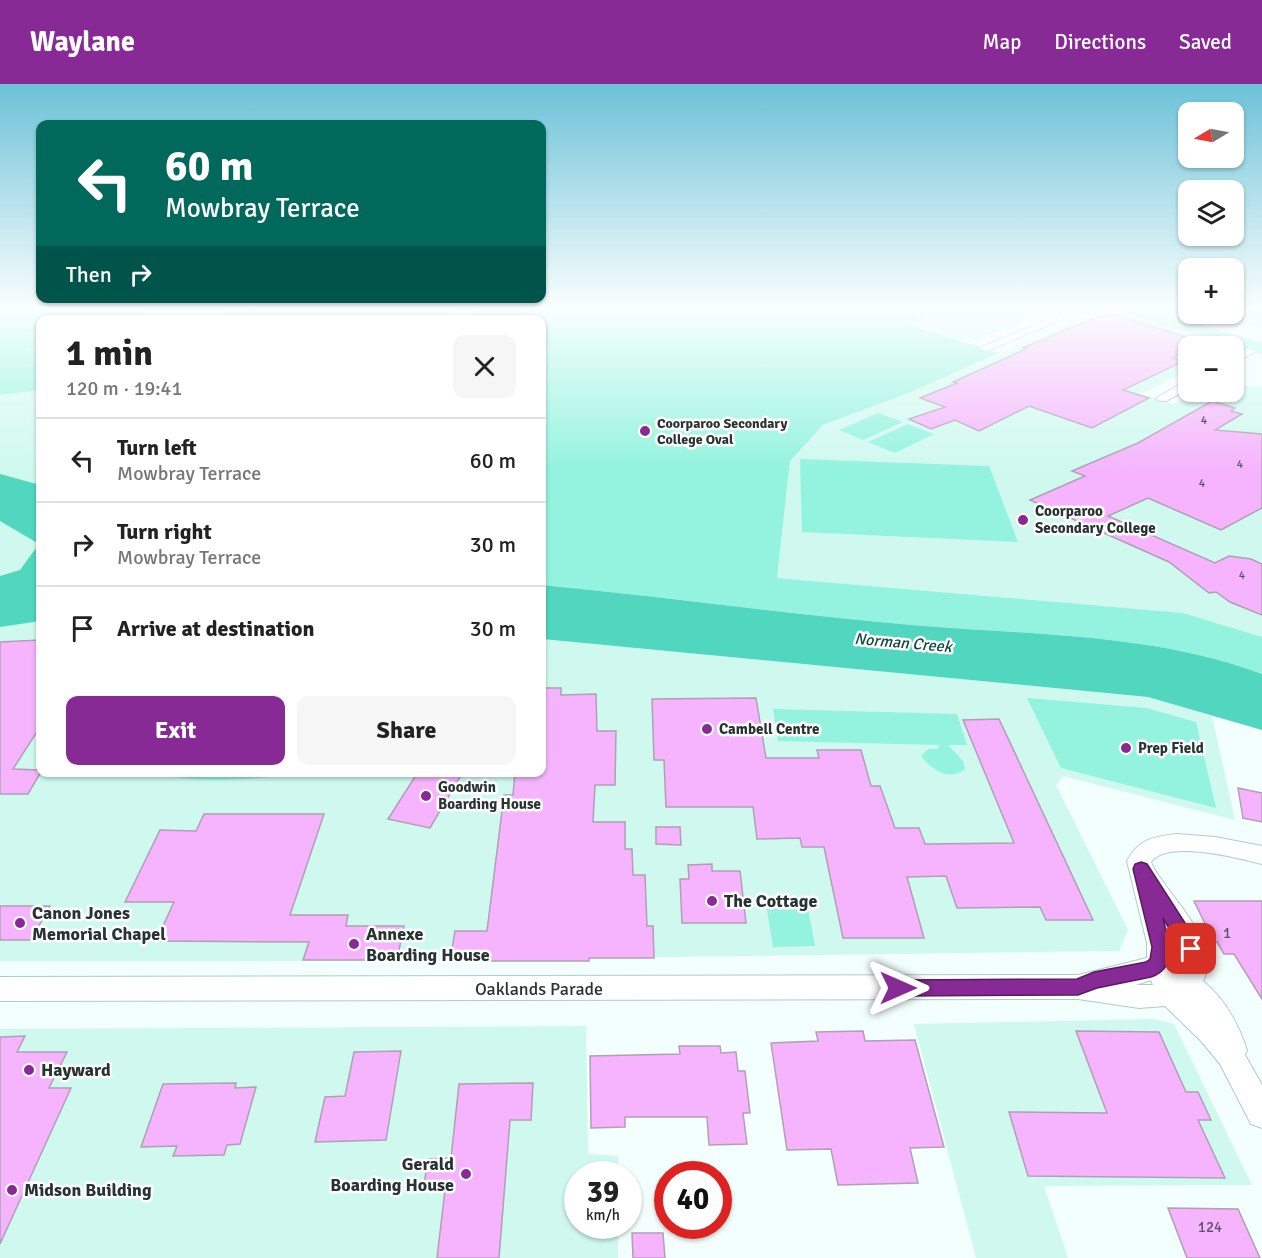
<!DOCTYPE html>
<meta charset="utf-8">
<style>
:root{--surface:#fff;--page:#f6f6f6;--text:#222;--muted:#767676;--line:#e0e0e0;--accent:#882a95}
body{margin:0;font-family:Signika,sans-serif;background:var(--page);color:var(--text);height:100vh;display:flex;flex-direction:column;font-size:22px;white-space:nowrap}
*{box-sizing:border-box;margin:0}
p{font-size:20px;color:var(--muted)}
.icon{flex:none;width:33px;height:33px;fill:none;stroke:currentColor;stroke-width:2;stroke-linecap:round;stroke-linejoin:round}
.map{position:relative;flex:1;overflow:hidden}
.side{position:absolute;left:36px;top:231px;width:510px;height:462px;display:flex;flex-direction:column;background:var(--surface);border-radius:12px;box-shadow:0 2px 4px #0004}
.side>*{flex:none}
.banner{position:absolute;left:36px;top:36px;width:510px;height:183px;border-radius:12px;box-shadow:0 2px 4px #0004;background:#00695c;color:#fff;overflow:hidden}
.needle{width:39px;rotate:260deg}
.tools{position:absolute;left:1178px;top:18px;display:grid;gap:12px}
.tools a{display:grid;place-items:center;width:66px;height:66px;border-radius:12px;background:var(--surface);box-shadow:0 2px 4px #0004;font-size:30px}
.speed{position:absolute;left:564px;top:1077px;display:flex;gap:12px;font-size:30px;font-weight:700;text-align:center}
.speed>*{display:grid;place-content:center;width:78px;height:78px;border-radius:50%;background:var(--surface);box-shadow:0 2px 4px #0004;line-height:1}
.speed small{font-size:15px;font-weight:400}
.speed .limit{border:9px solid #d22;background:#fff;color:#111}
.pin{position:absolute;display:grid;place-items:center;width:51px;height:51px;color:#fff;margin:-26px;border-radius:12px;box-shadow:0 3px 9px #0006}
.me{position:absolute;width:66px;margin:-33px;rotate:90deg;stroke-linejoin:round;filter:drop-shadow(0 0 4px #0008)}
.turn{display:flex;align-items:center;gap:21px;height:126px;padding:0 30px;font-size:27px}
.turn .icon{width:78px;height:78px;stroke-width:2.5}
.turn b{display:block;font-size:42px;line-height:51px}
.then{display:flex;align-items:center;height:57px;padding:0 30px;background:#0003;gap:12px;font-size:22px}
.round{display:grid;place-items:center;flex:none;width:63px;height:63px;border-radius:12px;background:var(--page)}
.head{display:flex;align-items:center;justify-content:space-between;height:102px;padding:0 30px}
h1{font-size:36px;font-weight:700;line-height:45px}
.action{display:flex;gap:12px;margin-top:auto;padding:12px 30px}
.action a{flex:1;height:69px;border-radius:12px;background:var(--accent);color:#fff;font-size:24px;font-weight:700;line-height:69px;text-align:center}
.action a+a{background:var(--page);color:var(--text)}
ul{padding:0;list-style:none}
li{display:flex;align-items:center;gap:18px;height:84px;padding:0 30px;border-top:2px solid var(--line)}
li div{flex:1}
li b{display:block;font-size:22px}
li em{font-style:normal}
header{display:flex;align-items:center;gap:36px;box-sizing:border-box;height:84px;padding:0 30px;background:var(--accent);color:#fff}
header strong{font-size:28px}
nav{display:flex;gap:33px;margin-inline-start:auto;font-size:21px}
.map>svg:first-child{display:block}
.built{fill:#cff9ef}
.green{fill:#93f3df}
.water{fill:#51d7bf}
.building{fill:#f5b4fd;stroke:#b19fb3;stroke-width:1.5}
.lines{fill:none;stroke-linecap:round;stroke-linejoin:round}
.minor-casing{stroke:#aecdc5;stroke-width:2}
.major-casing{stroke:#d8dada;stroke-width:3}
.minor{fill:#fff;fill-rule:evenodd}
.major{fill:#91f5e5;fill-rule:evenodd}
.route{fill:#882a95;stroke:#581b61;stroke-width:1.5}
.poi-dot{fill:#882a95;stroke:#fff;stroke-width:2}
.labels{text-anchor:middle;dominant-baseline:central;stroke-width:5;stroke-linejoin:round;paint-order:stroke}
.number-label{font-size:12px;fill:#5b5464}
.far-poi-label{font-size:14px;font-weight:bold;fill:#283431;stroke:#fff;text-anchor:start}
.poi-label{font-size:15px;font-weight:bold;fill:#283431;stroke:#fff;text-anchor:start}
.near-number-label{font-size:15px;fill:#5b5464}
.water-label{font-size:16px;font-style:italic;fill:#104a41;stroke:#fff}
.near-poi-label{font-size:18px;font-weight:bold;fill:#283431;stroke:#fff;text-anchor:start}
.near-street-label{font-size:18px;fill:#283431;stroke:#fff}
</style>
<header>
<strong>Waylane</strong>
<nav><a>Map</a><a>Directions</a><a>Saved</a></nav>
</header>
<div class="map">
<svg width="1262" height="1174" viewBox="0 0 1262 1174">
<rect width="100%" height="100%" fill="#f2fffc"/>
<path class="built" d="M0,222H477L467,236H40V688H542V555L1148,613L1212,632L1235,736L1063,692L1056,701L1128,846L1119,867L590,874L589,877H0Z
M941,222H1062L969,259L908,241L929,226Z
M1233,222H1262V243L1227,239L1191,230H1233Z
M1106,225H1115L1228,262H1188V286L1142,310L1174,320L1201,308H1233V302H1262V553L1182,529L777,494L790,377L823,341L916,306Z
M1155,935L1174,940L1252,1101L1044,1102L1068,1174H976L914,940Z
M586,942L588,1070L618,1072V1090H578V1142H618V1174H0V945Z"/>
<path class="green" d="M0,222H139L148,229L144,235L40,236V306L0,311Z
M192,222H454L455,228L449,236H210L224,225L190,224Z
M525,222H941L929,226L908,241L999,269L916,306L823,341L790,377L777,494L1183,529L1262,553V590C1152,549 1028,551 912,541C788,530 665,513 542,501V236H514Z
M878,329L903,338L863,356L839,346Z
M908,340L934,350L895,369L868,358Z
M800,375L989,382L1018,458L802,448Z
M1027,614L1146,624L1196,638L1216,724L1061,684Z
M773,625L957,630L967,661H948L963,677L965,685C949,698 931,685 921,672L928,665H937L940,661L778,657Z
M157,689H297C266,696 185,700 157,689Z
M807,819L815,862L773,863L766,820Z"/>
<path class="water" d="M477,222H525L514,235H467Z
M0,390L40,401V537L0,543V492L20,486L39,460L0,437Z
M542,501C665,513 788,530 912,541C1028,551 1152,549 1262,590V646L1148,613L542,555Z"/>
<path class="building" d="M1114,230L1210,261L1188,262V268L1172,274L1184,277L1123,306L1149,314L1092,344L1029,322L979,347L955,336L931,345L909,335L945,323L920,314L957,299L953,298L1026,265L1023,264L1092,235Z
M1212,317L1235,324L1231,327L1242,330L1215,346L1262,350V424L1221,446L1148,414L1108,432L1215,479L1229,472L1251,475L1262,480V531L1230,518L1216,508L1209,509L1169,478L1030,416L1085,392L1072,387L1138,359Z
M40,556V643L13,685L40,686L41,688L28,710H0V558Z
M542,604H561V611L596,610L597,647H616L615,701H595L593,738H625V765H632L633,791H645L647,842H653L654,874H589V877H450L455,847H487L504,711H513L515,688H542Z
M756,614L766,674H819L817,666H861L871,702H880L895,744H919L925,760L1014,759L963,636L999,635L1093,836H1046L1040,823L957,824L946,792L907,793L924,854H843L824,763H802L800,754L757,755L753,723H666L664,676H654L652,615Z
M418,688H463L430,744L388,735Z
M1238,704L1262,709V738L1243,734Z
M204,730H324L290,831H348L346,842H404L397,876H303L309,858L156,857L174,818H125L160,746L196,747Z
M656,743H680L681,761L656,760Z
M712,780V787H740L746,839H682L680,795H689L688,781Z
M1194,817H1262V915L1234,870H1224L1217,858H1214Z
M0,822H50L31,856H0Z
M863,947L865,957L915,956L944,1063L910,1064L918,1099L838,1101L831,1065L787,1066L771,959L818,957L816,948Z
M1076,947L1159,948L1186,1008H1198L1211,1036H1198L1225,1094L1028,1092L1009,1028L1107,1029Z
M25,952L17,968H67L49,1004H71L0,1160V953Z
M679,962H720L721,969L736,968L738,987H745L750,1029H743L747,1060L709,1061L707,1033H625V1043L591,1044L590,972L680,970Z
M401,967L386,1056L315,1058L325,1013L345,1012L354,968Z
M236,999L235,1004L256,1003L240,1060L227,1061L224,1071L173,1072L177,1062L141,1063L163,1000Z
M533,999L531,1036H510L499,1174H437L445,1106L423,1107L428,1075L451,1074L459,1000Z
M1168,1124L1238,1125L1260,1174H1187Z
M632,1149H663L665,1174H633Z"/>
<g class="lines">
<defs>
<path id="minor" d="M1081,222H1095L989,266L985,267L979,264Z
M1257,260L1262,262L1261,265L1233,280V271Z
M1188,296V305L1166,317H1158L1156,314Z
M1176,750L1215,753L1262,762V780C1239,774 1166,755 1151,778C1154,787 1161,794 1166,802C1184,827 1219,865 1203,897C1225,915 1238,939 1247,966L1245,971L1262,1001V1044L1251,1040L1220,980L1201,957L1165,922L1139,924L1078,915L0,917V893L1078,891L1147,874V859L1127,777C1139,755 1152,753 1176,750ZM1171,851L1179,868L1181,884H1173L1171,881L1174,871ZM1151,896L1153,901H1136Z"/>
<path id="major" d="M1114,222H1133L1262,260V269L1115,225Z"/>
</defs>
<use href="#minor" class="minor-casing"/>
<use href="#major" class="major-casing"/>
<use href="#minor" class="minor"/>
<use href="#major" class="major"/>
</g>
<linearGradient id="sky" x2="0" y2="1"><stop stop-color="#6bc2d8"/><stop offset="0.58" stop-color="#f9fffe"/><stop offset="1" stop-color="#f9fffe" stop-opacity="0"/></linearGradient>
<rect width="1262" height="386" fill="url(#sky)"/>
<path class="route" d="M1141,778L1147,780L1198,859L1200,865L1198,870L1191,872L1184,870L1163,834C1168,856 1179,883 1151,893L1097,904L1078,911L898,912L891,910L888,904L891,898L898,896L1077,895L1094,888L1146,878L1150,875L1152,863L1133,785L1135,780Z"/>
<g class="poi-dot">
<circle cx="645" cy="347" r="6"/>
<circle cx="1023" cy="436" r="6"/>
<circle cx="707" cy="645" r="6"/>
<circle cx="1126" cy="664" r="6"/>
<circle cx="426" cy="712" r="6"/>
<circle cx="712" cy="817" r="6"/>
<circle cx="20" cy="839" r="6"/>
<circle cx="354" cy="860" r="6"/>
<circle cx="29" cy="986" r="6"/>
<circle cx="466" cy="1090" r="6"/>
<circle cx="12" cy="1106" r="6"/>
</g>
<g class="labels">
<g class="number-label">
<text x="1204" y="336">4</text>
<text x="1240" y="380">4</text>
<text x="1202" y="399">4</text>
<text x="1242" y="491">4</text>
</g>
<g class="far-poi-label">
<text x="657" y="339">Coorparoo Secondary<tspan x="657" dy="16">College Oval</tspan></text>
</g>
<g class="poi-label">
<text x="1035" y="427">Coorparoo<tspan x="1035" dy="17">Secondary College</tspan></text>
<text x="719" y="645">Cambell Centre</text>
<text x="1138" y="664">Prep Field</text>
<text x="438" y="703">Goodwin<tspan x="438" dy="17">Boarding House</tspan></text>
</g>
<g class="near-number-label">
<text x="1227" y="849">1</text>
<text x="1210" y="1143">124</text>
</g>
<g class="water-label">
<text transform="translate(903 559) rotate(5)">Norman Creek</text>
</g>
<g class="near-poi-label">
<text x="724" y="817">The Cottage</text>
<text x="32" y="829">Canon Jones<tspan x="32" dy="21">Memorial Chapel</tspan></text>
<text x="366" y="850">Annexe<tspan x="366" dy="21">Boarding House</tspan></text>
<text x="41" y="986">Hayward</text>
<text x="454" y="1080" text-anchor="end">Gerald<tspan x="454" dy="21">Boarding House</tspan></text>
<text x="24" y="1106">Midson Building</text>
</g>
<g class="near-street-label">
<text x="539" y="905">Oaklands Parade</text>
</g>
</g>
</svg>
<div class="tools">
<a><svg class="needle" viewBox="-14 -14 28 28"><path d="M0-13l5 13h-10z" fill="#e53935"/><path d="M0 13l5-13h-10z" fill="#767676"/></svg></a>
<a><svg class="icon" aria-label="layers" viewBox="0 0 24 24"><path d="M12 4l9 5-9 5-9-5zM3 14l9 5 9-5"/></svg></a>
<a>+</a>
<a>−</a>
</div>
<div class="speed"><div>39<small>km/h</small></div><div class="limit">40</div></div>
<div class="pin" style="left:1191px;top:865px;background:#d93025"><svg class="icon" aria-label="arrive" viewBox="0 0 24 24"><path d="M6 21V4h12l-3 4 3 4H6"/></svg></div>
<svg class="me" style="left:898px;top:904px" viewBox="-20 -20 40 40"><path d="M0-17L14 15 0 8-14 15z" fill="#882a95" stroke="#fff" stroke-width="4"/></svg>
<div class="banner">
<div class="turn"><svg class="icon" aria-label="left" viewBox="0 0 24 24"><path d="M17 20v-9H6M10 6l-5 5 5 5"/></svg><div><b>60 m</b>Mowbray Terrace</div></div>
<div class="then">Then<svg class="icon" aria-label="right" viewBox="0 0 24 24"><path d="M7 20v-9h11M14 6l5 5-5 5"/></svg></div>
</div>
<section class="side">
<div class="head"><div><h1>1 min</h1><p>120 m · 19:41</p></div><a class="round"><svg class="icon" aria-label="close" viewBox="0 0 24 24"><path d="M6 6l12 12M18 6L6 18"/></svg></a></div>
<ul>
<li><svg class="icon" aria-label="left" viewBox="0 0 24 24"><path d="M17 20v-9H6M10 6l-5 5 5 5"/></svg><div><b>Turn left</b><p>Mowbray Terrace</p></div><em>60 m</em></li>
<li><svg class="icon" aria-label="right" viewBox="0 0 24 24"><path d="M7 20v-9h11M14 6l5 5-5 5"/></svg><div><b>Turn right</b><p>Mowbray Terrace</p></div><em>30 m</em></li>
<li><svg class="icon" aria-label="arrive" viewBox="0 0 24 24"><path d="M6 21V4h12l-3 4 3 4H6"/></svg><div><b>Arrive at destination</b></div><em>30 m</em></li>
</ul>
<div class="action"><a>Exit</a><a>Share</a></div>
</section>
</div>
